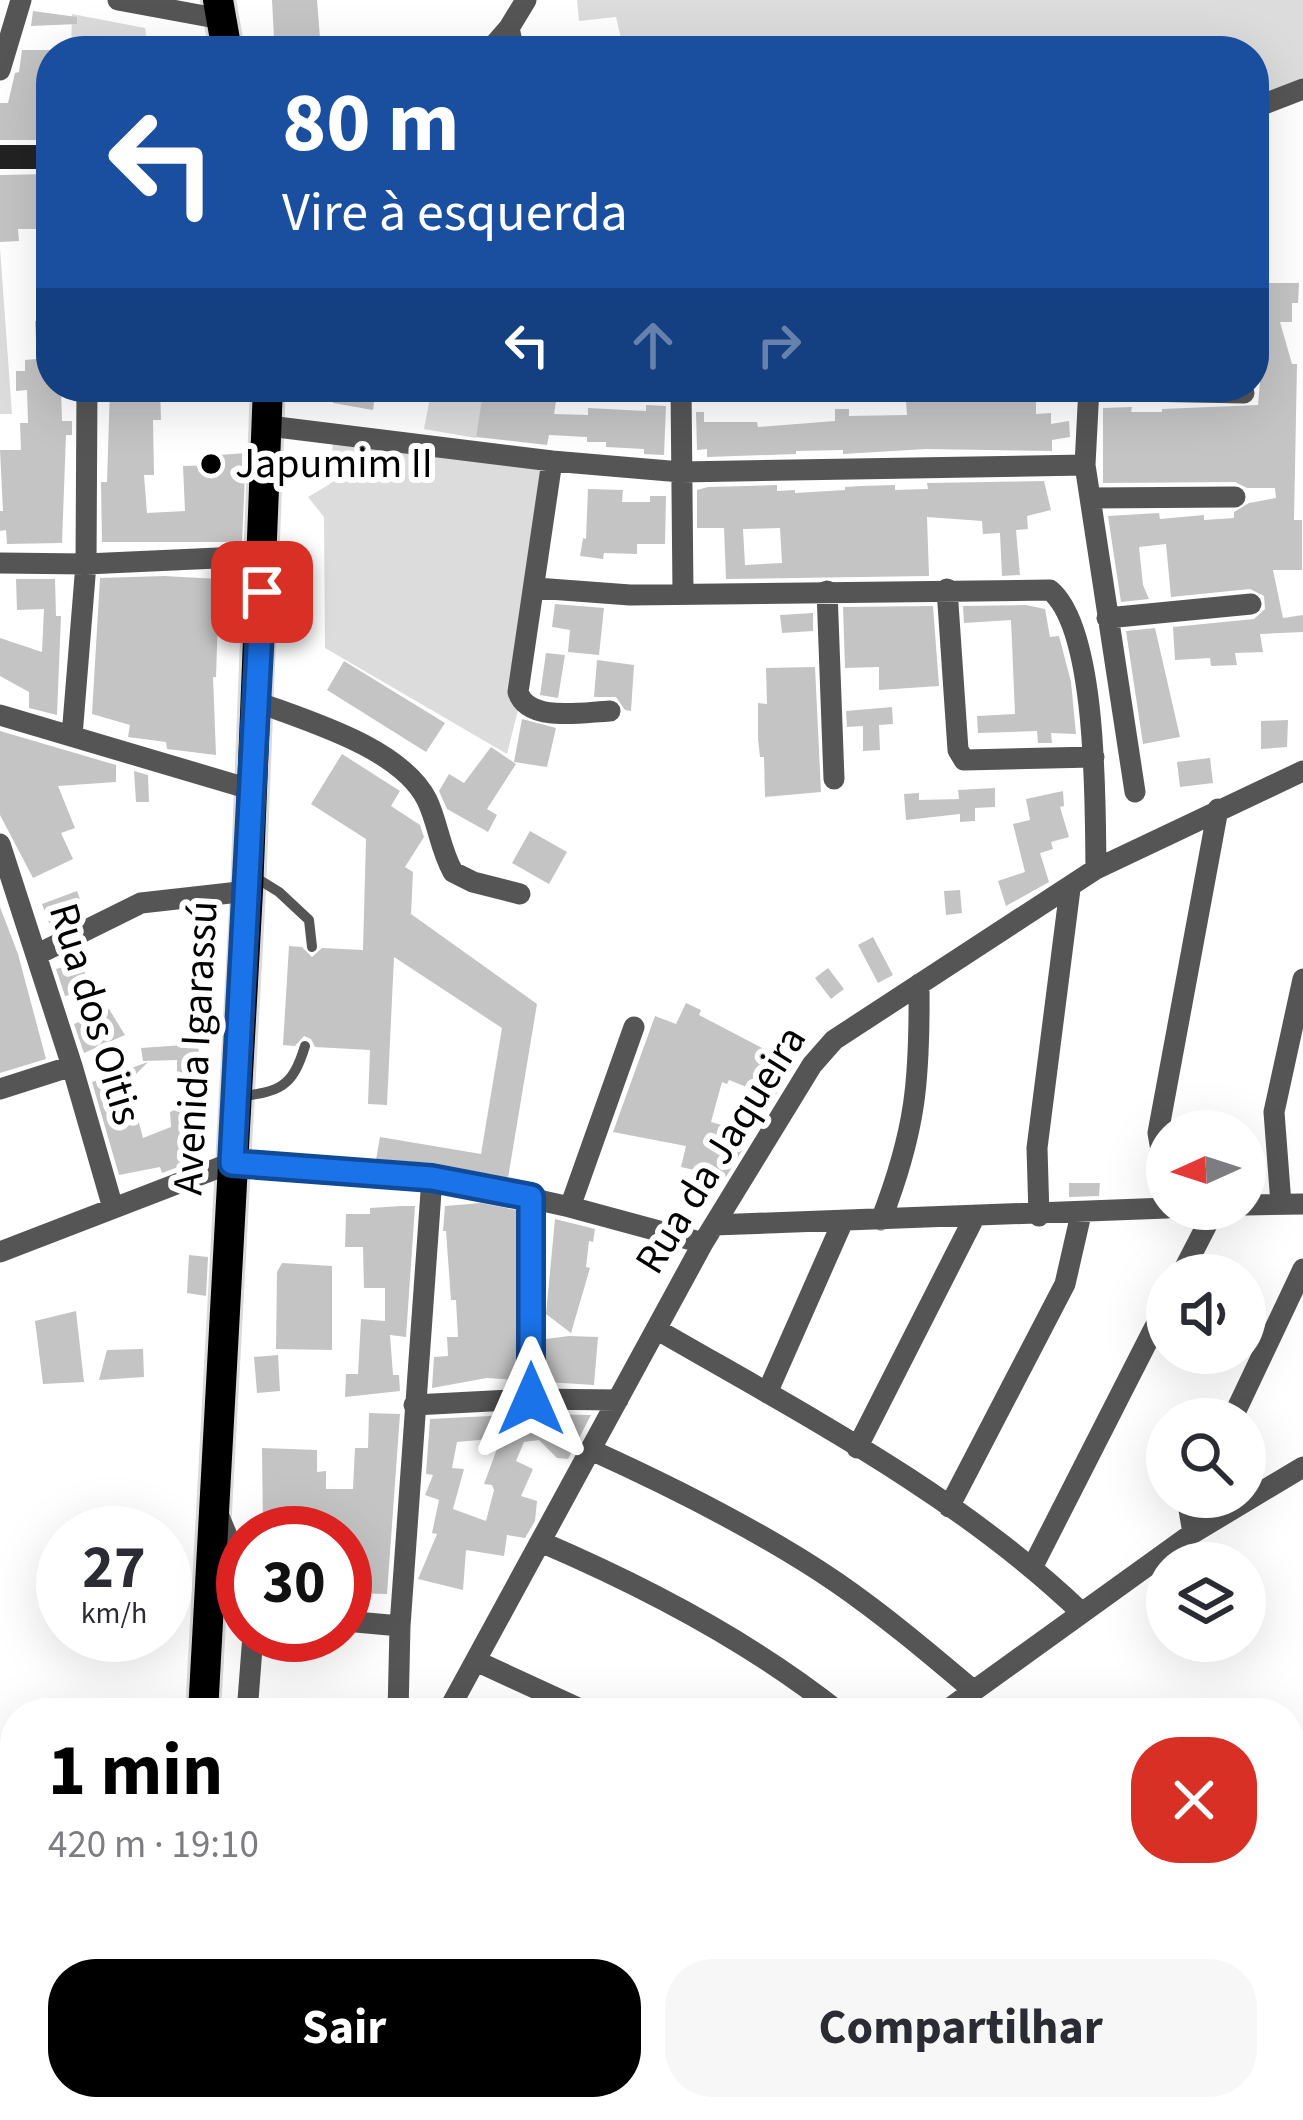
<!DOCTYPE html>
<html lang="pt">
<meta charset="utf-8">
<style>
:root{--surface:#fff;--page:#f7f7f7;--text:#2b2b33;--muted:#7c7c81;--accent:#000}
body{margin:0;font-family:"Source Sans 3",sans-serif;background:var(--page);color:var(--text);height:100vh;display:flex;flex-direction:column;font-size:45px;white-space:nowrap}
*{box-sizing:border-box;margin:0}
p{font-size:39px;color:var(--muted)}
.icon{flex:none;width:66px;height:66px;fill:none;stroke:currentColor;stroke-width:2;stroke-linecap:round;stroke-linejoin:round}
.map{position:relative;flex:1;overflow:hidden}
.panel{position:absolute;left:0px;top:1698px;width:1305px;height:423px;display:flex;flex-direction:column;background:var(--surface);border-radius:48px 48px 0 0;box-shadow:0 12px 48px #0002}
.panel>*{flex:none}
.guide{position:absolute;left:36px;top:36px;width:1233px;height:366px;border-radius:48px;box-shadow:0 12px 48px #0002;background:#1a4fa0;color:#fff;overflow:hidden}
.needle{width:78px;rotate:267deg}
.controls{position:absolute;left:1146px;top:1110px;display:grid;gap:24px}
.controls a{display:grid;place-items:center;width:120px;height:120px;border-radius:50%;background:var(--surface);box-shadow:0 12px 48px #0002;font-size:60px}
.speed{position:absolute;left:36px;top:1506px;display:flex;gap:24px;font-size:60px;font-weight:700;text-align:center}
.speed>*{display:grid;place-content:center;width:156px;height:156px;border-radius:50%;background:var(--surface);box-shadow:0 12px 48px #0002;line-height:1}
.speed small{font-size:30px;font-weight:400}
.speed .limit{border:18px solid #d22;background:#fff;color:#111}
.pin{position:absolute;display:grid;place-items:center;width:102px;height:102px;color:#fff;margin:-51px;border-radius:24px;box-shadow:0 6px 18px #0006}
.me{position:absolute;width:132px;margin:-66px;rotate:0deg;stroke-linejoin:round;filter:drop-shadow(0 0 9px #0008)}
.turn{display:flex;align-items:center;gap:42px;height:252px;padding:0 48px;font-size:54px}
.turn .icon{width:156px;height:156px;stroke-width:2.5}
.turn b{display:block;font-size:84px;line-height:102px}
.lanes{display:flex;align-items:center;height:114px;padding:0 48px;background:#0003;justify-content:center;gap:60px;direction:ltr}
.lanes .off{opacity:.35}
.round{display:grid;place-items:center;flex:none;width:126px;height:126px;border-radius:48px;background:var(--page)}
.headline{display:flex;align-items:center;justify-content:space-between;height:204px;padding:0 48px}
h1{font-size:72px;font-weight:700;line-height:90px;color:var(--accent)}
.cta{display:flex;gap:24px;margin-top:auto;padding:24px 48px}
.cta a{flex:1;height:138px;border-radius:48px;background:var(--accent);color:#fff;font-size:48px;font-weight:700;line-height:138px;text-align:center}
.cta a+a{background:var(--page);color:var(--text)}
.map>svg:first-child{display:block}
.green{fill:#dcdcdc}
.building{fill:#c4c4c4;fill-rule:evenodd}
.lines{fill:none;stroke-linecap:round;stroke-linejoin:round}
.primary-casing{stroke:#dbdbdb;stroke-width:36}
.lane{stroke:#555;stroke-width:10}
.street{stroke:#555;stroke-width:21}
.secondary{stroke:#222;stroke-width:24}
.primary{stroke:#000;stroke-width:30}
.route-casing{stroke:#114b97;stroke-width:30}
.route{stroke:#1a73e8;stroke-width:21}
.poi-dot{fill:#000;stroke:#fff;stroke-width:4.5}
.labels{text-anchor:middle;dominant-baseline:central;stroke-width:12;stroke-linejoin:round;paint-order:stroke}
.poi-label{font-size:42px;fill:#000;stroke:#fff;text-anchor:start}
.street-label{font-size:42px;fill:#000;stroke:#fff}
</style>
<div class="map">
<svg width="1303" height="2120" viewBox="0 0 1303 2120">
<rect width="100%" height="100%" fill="#fff"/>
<path class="green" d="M577,0H1303V89L1254,108V51H624L616,17L579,21Z
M72,14L145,28L148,50L71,51Z
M0,248L12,414H0Z
M432,387H666V400L485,387L476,438L424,429Z
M333,439L547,468L519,706L507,754L325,648L324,517L308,497L330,484Z"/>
<path class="building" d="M272,0H317L321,51H284V38H274Z
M33,11L77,17V24L31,26Z
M431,36L432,51H412L411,37Z
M22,50H51V140H0V103H8L15,73L19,72Z
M50,174L51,229H18L19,241L0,242V175Z
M1267,214L1269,234L1254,236V216Z
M1261,283H1299L1298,303H1292V322H1280L1292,364H1297L1294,520H1302V570H1273L1283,618L1303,615V632L1260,634L1263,652L1235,653L1237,665L1211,666L1210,658L1175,660L1173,627L1254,619L1265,609L1264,596L1250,589L1171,597L1166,544L1139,547L1143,585L1149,599L1121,602L1108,516L1159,513L1160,519L1204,515V520L1234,518V512L1249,503L1276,498L1275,488H1247L1235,482L1103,483V408L1132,407L1131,412H1162V409L1258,405L1265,322H1254L1255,308L1262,309Z
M35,321H51V387H61L62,421H72V435H66L62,543L7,544L6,530L0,531V511H3L0,450H21L20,423H28L27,390L16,391V371H25V360L37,359Z
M110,387H160L161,420H153L154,475H144L147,513L185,511L183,466L219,465V455L246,453L242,542H102L101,482H107Z
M335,387H376L373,410L333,403Z
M484,387H502L501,392L517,394L557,395L554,414L588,415V408L646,411V405L666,406L664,455L644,454V449L606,447V442H587V437L549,435L547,445L476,437Z
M905,387H1036V414L1051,413V424L1069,421L1070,437L1052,440V451L926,449L843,454V450L796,451V454L707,457V449L697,450L696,412H704V422H757L758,427L835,421V409H849V416L907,415Z
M1044,481L1051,510L1027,516L1028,529L1016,530L1020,575L1002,576L1000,533L983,534L982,521L927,517L929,576L726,579L724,528H697V490L708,487L777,485V491L795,490V493L845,490V487L861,486L895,485V490L928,489L927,483ZM780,528L782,563L745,565L743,529Z
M588,489L623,490L622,502H650V496H666L665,544H637V554L604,553L603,559L580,556L583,538L586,539Z
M164,576L218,579V585L241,584L239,616H218L216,677H213L216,755L167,749L166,742L128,737L130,725L92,714L100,578Z
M16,579H55L56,616H61L57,715L29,708V692L0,676V638L42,652L44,609L17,610Z
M555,604L604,608L599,655L568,652L570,630L552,627Z
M1026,605L1045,609L1050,637L1059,636L1071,682L1076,734L1051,733L1052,743H1038L1037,731L978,733L977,716L1015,714L1011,620L964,623L963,606Z
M933,606L939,686L879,690V667L845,668L843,607Z
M813,613V631L782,633L780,615Z
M1155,628L1180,737L1143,744L1126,631Z
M546,653L565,655L558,698L540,695Z
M597,660L634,665L631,711L625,710L616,697H594Z
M344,661L445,723L426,752L327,690Z
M815,667L821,792L765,797L764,757H760L758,739V703L767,704L766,668Z
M892,707L893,724L879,725L880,750L863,751V726L847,727L846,711Z
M522,719L556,728L547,767L514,762Z
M1288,720L1287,747L1261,749V721Z
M0,731L116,765V782L58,786L75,828L61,833L73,859L33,878L0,815Z
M491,747L516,764L487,809L497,815L488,832L447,809L439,791L449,774L464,783Z
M342,754L400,791L391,806L420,825L424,837L405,867L413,872L411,914L537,1004L508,1178L434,1163L376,1160L380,1137L481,1154L502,1028L394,957L387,1105L368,1104L370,1050L315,1047L311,1039L304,1036L295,1046L283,1045L289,946L302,947L312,957L322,948L363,950L366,839L311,804Z
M1210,758L1213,783L1180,787L1177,762Z
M134,771L148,775L149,802H136Z
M995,788V807L975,808V821L960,822V814L906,820L904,794L919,793V800L959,799L958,790Z
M1063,791L1064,806L1060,807L1069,837L1051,842L1053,849L1040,853L1049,882L1006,906L998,881L1025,872L1013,824L1030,820L1026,799Z
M530,831L567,852L549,884L512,863Z
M960,890L962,913L946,915L944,891Z
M77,891L84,910L49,923L42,904Z
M0,907L18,954L46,1059L0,1073Z
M873,937L893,975L878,983L858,945Z
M82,962L89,990L65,996L56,969Z
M828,968L844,989L831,999L815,978Z
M686,1003L701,1010L699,1015L783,1059L780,1065L791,1070L774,1098L729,1080L727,1084L722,1082L711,1122L740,1130L737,1142L746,1144L726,1177L681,1167L686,1146L613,1132L655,1016L676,1024Z
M109,1009L125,1035L84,1053L74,1024Z
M198,1044L201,1072L194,1077L177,1071V1060L143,1061L141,1048Z
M148,1062L128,1082L143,1138L171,1127L170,1112L191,1103L198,1119L192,1121L200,1159L162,1173L160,1167L119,1175L92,1082Z
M1069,1183H1100L1099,1196L1069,1197Z
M481,1203L516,1210V1380L487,1378L432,1388L434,1357L448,1356L447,1337H458L456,1300H451L446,1231H443L445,1206Z
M401,1206H415L406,1337L390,1335L393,1375H399L400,1391L345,1397L346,1374H358L361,1319L385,1321V1288H364L363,1247H345L346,1214H370V1208Z
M555,1219L595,1229L593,1242L589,1241L586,1267L590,1268L571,1333L546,1314Z
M189,1255L208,1257L206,1296L187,1293Z
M282,1263L332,1266V1350L276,1349L277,1272Z
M76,1311L84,1382L43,1384L35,1321Z
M569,1336L598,1337L594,1385L546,1382V1339Z
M143,1349L144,1377L99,1380L107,1350Z
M278,1355L280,1391L257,1393L254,1357Z
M369,1413L400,1414L387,1594L345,1593L351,1533H313V1528L286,1527V1531L263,1532L262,1448L317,1450V1472L326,1471V1489H353L355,1448H368Z
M531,1414L591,1415L568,1459L557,1458L539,1440L524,1442L516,1461L533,1469L521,1496L537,1501L535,1521L525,1538L507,1535L504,1556L466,1550L463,1590L418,1579L437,1534L432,1533L439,1500L425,1495L433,1475L426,1474L430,1419ZM501,1438L484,1484L492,1485L494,1490L486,1521L453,1509L464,1469L452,1468L457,1442Z
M15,1938V1960L0,1968V1942Z"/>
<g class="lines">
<defs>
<path id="primary" d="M218,0L227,51
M203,1713L248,891L268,387
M141,2120L145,2106"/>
</defs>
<use href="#primary" class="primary-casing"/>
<path class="lane" d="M253,876L279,892L309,920L312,947
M238,1097C279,1091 292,1089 305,1046"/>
<path class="street" d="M118,0L221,19
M489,51L509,28
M514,51L509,28L526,0
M0,70L21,0
M1254,108L1303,89
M681,387L683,594
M1089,387L1085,465L1135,792
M1088,390L1244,393
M269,426L552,461L681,472L1085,465
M552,461L518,692C528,723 583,712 610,711
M1090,498L1235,497
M0,563L86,564L263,556
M536,588L630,595L1050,590C1098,630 1095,806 1096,869
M947,589L958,750L964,760L1094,757
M827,591L834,779
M1107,618L1251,604
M257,702C308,721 401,748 427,800C438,823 440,849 453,872L473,882L520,894
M0,715L253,790
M72,736L86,564L87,387
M0,844L72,1066L113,1208
M36,955L141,903L248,891
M0,1089L72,1066
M1167,1185L1158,1133L1218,809
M1281,1204L1274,1112L1303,979
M1245,1205L1303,1204
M570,1207L634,1027
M1039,1216L1037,1148L1070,889
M881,1220C916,1130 920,1080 919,984
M714,1225L1167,1208
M0,1252L231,1163L462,1183L570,1207L703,1243
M1181,1275L1215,1209
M656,1329C803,1414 959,1495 1082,1613
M767,1393L843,1221
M531,1399V1197
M414,1405L531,1399L618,1400
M1232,1419L1303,1269
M857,1448L974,1218
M591,1450C675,1488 759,1530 836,1582C884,1615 929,1653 974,1691
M949,1507L1065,1284L1081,1214
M218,1514L243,1574
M1193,1533L1189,1510L1196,1497
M541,1542C646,1587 750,1641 840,1713
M1033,1566L1167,1303
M345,1621L400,1626
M476,1661L589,1713
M247,1713L253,1635
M398,1713L400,1626L432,1178
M447,1713L703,1243L812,1065L834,1040L1096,869L1303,771
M943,1713L1193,1533L1303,1467
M0,2108L8,2120
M266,2120L274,2106
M380,2120L399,2106"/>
<path class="secondary" d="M0,157H51"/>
<use href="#primary" class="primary"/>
</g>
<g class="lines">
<defs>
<path id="route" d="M262,592L232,1163L432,1178L531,1197V1399"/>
</defs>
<use href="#route" class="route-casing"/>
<use href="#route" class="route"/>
</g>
<circle class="poi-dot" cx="211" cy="464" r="12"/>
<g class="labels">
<g class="poi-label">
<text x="235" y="464">Japumim II</text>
</g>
<g class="street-label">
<text transform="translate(95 1014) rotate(73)">Rua dos Oitis</text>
<text transform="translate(196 1048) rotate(-87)">Avenida Igarassú</text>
<text transform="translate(721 1150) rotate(-58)">Rua da Jaqueira</text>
</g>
</g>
</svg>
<div class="controls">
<a><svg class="needle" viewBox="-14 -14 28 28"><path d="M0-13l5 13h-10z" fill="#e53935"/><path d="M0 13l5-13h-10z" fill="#7c7c81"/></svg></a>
<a><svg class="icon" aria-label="sound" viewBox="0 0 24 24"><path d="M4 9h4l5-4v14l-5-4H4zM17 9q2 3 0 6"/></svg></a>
<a><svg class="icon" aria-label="search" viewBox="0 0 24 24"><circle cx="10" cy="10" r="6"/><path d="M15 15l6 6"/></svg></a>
<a><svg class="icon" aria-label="layers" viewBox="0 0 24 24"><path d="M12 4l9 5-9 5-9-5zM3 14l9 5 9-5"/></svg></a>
</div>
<div class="speed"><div>27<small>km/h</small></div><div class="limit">30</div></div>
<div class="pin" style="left:262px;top:592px;background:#d93025"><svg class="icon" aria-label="arrive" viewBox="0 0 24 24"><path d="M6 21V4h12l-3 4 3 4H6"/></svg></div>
<svg class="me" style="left:531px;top:1399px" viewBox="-20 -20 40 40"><path d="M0-17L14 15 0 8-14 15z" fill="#1a73e8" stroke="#fff" stroke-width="4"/></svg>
<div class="guide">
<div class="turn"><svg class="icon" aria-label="left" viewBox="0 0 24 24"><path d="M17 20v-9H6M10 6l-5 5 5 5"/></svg><div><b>80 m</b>Vire à esquerda</div></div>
<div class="lanes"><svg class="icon" aria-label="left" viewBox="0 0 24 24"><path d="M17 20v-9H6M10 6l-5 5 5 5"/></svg><svg class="icon off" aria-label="ahead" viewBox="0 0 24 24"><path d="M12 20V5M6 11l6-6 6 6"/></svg><svg class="icon off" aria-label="right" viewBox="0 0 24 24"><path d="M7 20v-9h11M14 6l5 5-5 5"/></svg></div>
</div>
<section class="panel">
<div class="headline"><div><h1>1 min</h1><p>420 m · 19:10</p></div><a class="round" style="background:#d93025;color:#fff"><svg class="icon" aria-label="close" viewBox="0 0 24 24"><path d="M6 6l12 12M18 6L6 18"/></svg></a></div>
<div class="cta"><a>Sair</a><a>Compartilhar</a></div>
</section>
</div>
